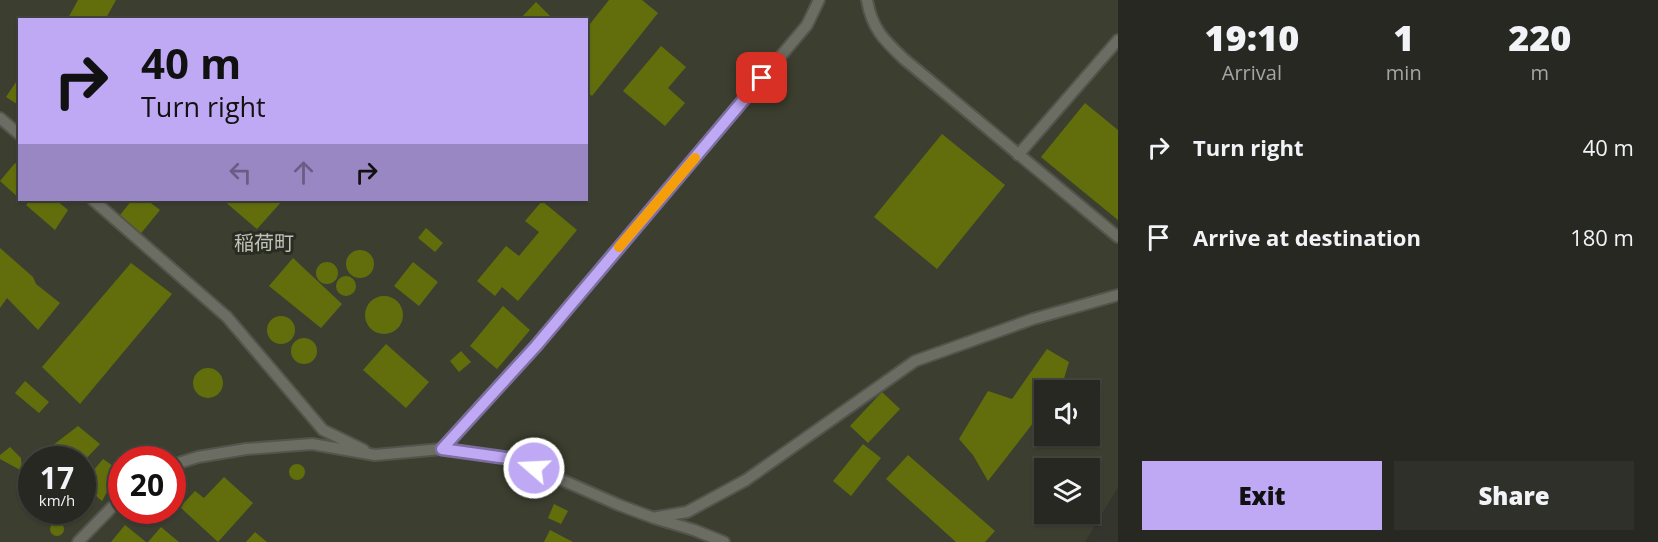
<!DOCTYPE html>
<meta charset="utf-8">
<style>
:root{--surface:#272822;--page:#2f302a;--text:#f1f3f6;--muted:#a4a6a5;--line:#434440;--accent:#bfa9f4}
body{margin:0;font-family:"Open Sans","Noto Sans JP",sans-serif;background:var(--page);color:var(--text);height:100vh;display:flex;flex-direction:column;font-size:22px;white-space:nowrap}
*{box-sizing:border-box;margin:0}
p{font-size:20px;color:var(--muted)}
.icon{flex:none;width:33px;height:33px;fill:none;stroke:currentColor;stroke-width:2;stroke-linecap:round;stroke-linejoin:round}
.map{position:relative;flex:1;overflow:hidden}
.side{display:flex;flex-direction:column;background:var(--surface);width:540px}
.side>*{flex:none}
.guide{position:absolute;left:18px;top:18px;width:570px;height:183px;border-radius:0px;box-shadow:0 2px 4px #0004,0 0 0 2px var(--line);background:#bfa9f4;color:#111;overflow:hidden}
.buttons{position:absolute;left:1034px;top:380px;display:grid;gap:12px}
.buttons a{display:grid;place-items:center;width:66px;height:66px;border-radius:0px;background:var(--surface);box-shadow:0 2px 4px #0004,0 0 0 2px var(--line);font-size:30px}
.speed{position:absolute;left:18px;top:446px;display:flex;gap:12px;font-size:30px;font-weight:700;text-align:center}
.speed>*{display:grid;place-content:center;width:78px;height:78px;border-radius:50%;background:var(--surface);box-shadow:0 2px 4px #0004,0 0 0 2px var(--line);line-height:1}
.speed small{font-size:15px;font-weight:400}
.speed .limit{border:9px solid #d22;background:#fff;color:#111}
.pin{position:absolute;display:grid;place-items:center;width:51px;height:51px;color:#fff;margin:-26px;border-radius:12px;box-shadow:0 3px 9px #0006}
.me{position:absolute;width:66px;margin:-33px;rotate:289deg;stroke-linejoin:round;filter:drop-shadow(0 0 4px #0008)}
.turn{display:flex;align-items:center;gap:21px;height:126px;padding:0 24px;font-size:27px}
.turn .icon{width:78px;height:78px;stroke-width:2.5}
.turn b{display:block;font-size:42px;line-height:51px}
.lanes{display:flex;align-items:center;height:57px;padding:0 24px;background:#0003;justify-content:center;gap:30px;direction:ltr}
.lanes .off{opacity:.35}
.eta{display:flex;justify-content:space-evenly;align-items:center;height:102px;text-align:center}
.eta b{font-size:36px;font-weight:800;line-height:42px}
.cta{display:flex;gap:12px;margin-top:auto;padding:12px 24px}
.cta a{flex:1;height:69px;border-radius:0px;background:var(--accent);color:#111;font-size:24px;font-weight:800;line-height:69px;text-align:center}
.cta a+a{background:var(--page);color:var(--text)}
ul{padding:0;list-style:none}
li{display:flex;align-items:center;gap:18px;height:90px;padding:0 24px}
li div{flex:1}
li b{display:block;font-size:22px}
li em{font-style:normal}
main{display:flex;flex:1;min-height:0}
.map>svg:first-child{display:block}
.built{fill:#3c3f2f;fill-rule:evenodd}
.building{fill:#626e0c}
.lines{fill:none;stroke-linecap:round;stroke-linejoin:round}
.service-casing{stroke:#53544c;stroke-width:14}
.service{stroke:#6b6d63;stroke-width:10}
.route-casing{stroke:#7c6e9f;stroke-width:15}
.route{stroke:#bfa9f4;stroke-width:10}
.slow{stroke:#f59e0b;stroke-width:10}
.labels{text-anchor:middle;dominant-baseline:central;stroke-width:6;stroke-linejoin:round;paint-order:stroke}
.quarter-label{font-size:20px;fill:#bec1b5;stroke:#2a2c23}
</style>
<main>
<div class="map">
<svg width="1118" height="542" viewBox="0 0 1118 542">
<rect width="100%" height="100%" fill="#34362d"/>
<path class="built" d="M0,0H1118V487L1085,542H0ZM20,20H586V200H20ZM1044,390H1089V435H1044ZM32,459H82V510H32ZM122,459H172V510H122ZM1044,468H1089V513H1044Z"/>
<path class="building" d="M78,0H116L105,20H67Z
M609,0H642L658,13L592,96L586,91V29Z
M536,2L554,20H519Z
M661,46L686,67L668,88L685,103L665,126L623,91Z
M20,76V106L6,97Z
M1085,103L1118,130V220L1041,157Z
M942,134L1005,185L937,269L874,217Z
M15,163L20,167V199L0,181Z
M30,200H56L68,210L55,230L26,205Z
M132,200H147L160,210L138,237L116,220Z
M223,200H283L257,229Z
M542,201L577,230L518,301L502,287L495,296L477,281L506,246L519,256L539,232L525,221Z
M426,228L443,243L435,252L418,238Z
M0,248L33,277L36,284L60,303L38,330L7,298L0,308Z
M346 264a14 14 0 1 1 28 0a14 14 0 1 1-28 0Z
M293,258L342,304L321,328L269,286Z
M413,262L438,282L419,306L394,286Z
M316 273a11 11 0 1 1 22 0a11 11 0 1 1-22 0Z
M131,263L172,294L80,404L42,367Z
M336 286a10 10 0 1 1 20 0a10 10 0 1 1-20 0Z
M365 315a19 19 0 1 1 38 0a19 19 0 1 1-38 0Z
M503,306L530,330L497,369L470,346Z
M267 330a14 14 0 1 1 28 0a14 14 0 1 1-28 0Z
M291 351a13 13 0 1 1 26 0a13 13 0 1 1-26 0Z
M386,344L429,382L406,408L363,370Z
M1047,349L1069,362L1062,385L1059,390H1044V409L988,481L973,455L959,439L988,391L1012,399Z
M461,351L471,362L459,372L450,361Z
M193 383a15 15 0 1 1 30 0a15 15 0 1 1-30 0Z
M25,381L49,402L39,413L15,393Z
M882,392L900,409L868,443L850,426Z
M78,426L100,444L82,463V459H67L60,448L48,459V449Z
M863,444L881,458L851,496L833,481Z
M10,447L21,458L22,471L0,459V455Z
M908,455L995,531L985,542H956L886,479Z
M103,459L119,470L102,501L82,484Z
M289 472a8 8 0 1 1 16 0a8 8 0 1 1-16 0Z
M224,477L253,503L218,542L180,507L195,491L204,498Z
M554,504L568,511L561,524L548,518Z
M50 529a7 7 0 1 1 14 0a7 7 0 1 1-14 0Z
M125,525L146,542H111Z
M161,527L179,542H148Z
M550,530L573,542H544Z
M255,532L267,542H246Z"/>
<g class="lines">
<defs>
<path id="service" d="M867,0C872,29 884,40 904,59L1118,237
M0,118L20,135
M1018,155L1118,40
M93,200L227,317L323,430L364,450
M442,449L536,346L807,25L819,0
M172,465L198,457L246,449L312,444L375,455L442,449L514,459L619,505L654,518L694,530L724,542
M657,517L687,512L746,480L915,361L1033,319L1118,295
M78,542L122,497"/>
</defs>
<use href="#service" class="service-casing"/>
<use href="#service" class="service"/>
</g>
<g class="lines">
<defs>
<path id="route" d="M534,468L514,459L442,449L536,346L762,78"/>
</defs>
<use href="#route" class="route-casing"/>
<use href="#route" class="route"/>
<path class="slow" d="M619,247L695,158"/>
</g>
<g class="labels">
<g class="quarter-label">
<text x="264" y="242">稲荷町</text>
</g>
</g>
</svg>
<div class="buttons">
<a><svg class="icon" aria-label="sound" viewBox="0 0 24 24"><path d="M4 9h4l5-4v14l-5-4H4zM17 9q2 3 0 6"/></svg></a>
<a><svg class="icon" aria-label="layers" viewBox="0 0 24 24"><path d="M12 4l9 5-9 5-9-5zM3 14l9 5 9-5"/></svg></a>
</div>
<div class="speed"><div>17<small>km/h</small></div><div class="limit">20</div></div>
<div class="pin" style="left:762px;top:78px;background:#d93025"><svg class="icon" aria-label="arrive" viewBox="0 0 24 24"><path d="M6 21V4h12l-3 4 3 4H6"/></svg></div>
<svg class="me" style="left:534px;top:468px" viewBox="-20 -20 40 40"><circle r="17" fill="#bfa9f4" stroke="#fff" stroke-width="3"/><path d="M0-11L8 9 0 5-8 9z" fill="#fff"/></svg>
<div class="guide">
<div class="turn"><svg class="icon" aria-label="right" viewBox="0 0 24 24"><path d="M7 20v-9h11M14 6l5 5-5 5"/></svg><div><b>40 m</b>Turn right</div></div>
<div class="lanes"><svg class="icon off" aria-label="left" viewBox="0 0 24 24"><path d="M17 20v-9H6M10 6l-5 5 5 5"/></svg><svg class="icon off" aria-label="ahead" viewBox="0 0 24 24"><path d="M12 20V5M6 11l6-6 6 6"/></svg><svg class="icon" aria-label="right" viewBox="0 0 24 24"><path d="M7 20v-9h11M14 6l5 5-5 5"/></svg></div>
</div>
</div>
<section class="side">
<div class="eta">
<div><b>19:10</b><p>Arrival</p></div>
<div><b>1</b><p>min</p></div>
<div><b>220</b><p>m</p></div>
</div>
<ul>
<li><svg class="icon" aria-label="right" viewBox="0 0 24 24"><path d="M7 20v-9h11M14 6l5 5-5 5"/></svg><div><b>Turn right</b></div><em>40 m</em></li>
<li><svg class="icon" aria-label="arrive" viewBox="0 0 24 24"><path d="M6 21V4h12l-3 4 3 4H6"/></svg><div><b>Arrive at destination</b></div><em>180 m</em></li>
</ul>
<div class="cta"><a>Exit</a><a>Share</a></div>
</section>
</main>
